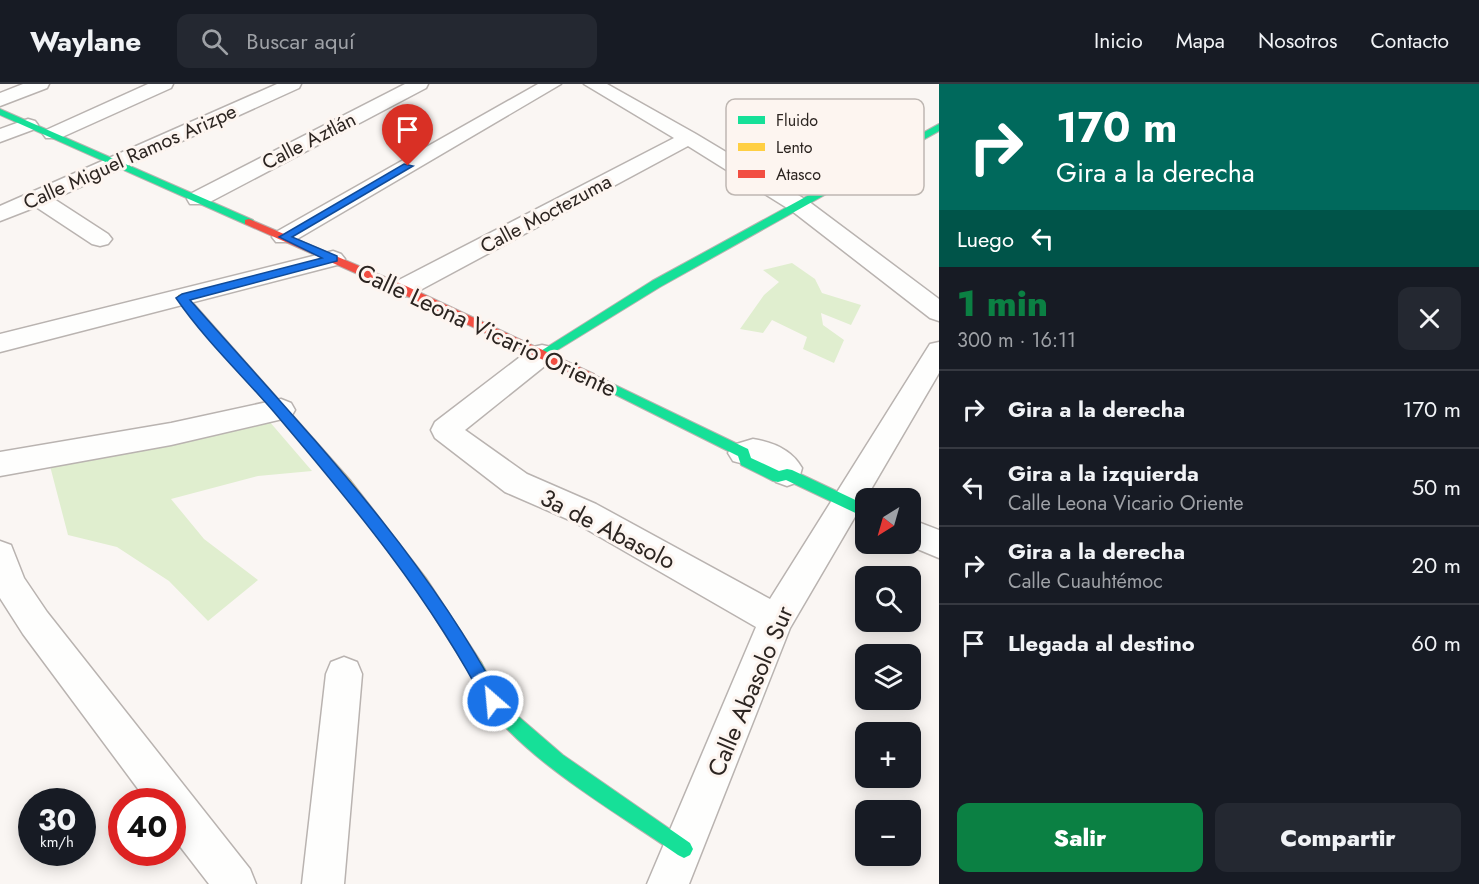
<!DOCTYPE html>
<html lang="es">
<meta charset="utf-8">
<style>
:root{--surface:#171b24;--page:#242831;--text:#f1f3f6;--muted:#9ea1a6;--line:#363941;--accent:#0b8043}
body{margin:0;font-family:Jost,sans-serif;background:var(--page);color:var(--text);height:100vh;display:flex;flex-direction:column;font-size:22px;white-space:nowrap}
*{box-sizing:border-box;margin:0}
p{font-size:20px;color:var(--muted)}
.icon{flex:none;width:33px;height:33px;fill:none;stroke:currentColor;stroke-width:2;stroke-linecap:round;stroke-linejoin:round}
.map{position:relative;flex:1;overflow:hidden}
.details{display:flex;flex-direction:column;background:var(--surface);width:540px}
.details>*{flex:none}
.banner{background:#00695c;color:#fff;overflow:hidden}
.needle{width:39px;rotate:217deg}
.controls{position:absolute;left:855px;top:404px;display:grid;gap:12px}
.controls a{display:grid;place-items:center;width:66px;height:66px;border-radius:12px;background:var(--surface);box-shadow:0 3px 15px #0003;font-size:30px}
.speed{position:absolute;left:18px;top:704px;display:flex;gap:12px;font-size:30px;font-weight:700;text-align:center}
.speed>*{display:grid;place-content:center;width:78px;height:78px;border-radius:50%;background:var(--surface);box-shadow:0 3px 15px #0003;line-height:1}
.speed small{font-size:15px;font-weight:400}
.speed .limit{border:9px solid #d22;background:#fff;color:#111}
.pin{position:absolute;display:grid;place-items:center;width:51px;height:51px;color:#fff;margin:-62px -26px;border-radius:50% 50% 50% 0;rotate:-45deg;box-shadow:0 0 6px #0007}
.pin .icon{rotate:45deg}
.me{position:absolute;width:66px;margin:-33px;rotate:333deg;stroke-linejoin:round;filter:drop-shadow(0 0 4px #0008)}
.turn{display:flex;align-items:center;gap:21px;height:126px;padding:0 18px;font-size:27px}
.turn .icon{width:78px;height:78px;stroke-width:2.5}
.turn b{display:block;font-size:42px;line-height:51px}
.then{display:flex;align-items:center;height:57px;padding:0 18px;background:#0003;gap:12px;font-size:22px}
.round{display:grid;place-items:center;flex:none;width:63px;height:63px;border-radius:12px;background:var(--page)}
.overview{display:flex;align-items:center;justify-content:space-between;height:102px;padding:0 18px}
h1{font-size:36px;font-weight:800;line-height:45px;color:var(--accent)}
.cta{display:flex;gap:12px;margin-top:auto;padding:12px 18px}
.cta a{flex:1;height:69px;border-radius:12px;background:var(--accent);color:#fff;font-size:24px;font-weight:800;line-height:69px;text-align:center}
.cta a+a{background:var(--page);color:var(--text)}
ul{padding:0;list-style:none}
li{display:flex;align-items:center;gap:18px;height:78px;padding:0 18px;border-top:2px solid var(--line)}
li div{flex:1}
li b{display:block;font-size:22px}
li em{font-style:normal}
header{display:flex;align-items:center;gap:36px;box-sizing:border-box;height:84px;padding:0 30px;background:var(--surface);border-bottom:2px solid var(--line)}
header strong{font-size:28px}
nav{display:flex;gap:33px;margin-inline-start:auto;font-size:21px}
.search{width:420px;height:54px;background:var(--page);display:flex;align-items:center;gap:15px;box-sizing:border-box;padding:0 21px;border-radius:12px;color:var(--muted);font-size:22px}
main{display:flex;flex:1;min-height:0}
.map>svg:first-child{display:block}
.green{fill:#e0eecf}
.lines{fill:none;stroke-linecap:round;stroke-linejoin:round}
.street-casing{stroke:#b9b3b0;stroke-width:3}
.fast-casing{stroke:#b9b3b0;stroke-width:2}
.slow-casing{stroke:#b9b3b0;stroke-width:2}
.jam-casing{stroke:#b9b3b0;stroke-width:2}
.street{fill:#fefefd;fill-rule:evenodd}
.fast{fill:#16e098;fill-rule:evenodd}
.slow{fill:#ffcf43;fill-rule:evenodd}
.jam{fill:#f24e42;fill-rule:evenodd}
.route{fill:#1a73e8;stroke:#114b97;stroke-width:1.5}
.labels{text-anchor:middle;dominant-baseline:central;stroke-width:6;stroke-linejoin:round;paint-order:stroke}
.far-street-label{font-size:20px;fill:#2c2521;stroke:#fdf5f0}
.street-label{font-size:24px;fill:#2c2521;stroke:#fdf5f0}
.key{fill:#fdf5f0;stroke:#beb7b2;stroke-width:1.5}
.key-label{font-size:16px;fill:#2c2521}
</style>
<header>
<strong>Waylane</strong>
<div class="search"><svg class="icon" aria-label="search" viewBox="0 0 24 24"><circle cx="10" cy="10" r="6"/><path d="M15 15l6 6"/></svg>Buscar aquí</div>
<nav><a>Inicio</a><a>Mapa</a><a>Nosotros</a><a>Contacto</a></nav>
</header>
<main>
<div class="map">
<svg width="939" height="800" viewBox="0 0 939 800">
<rect width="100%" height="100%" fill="#faf6f3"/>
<path class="green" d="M792,179L815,195L822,209L861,221L851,241L821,229L823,241L844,256L834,279L803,265L807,253L772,236L763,249L740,245L764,211L779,198L763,186Z
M269,337L312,387L258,392L171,415L204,455L258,496L208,537L169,497L117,463L68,451L50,382Z"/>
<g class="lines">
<defs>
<path id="street" d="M23,0H49L47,4L0,22V9Z
M148,0H173L171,4L60,54H46L43,50L46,46Z
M277,0H301L299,4L54,115L108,150L112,155L108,160L100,162L92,160L36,123L0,137V122Z
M405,0H428L426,4L206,120H190L187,115L190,110Z
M538,0H561L292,158H276L272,153L276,148Z
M584,0H607L696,50L808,117L939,215V237L930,234L792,127L688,62L411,211L402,213L393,211L390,205L393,199L674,54Z
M28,35L35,37L38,41L35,45L0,58V45Z
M333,167L341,170L345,175L341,180L0,268V250Z
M939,258V289L790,544L689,800H647L756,543L574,438L505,408L435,354L431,346L435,338L533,263L542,261L551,263L555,270L551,277L465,346L527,390L596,420L770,515L930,260Z
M281,315L291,319L295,326L291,333L171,361L0,392V368L171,339Z
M753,355C773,358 792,366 802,384L798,398L787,402L776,398C763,372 755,384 733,377L728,369L733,361Z
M910,435L939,446V474L903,459H910Z
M0,457L11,461L24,494L47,528L250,785L256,800H209L172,752V717H147L23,550L0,514Z
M344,573L357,578L362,590L344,800H302L326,590L331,578Z"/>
<path id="fast" d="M0,25L253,136L254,138L253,140H245L0,31Z
M939,40V47L660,203L546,273H538L536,270L652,197Z
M590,289L748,365L751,374L779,387L787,385L792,386L866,421V434L786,396L778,398L773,397L741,381L738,372L586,296L584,293Z
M475,575L481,578L499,611L519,633L563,671L690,759L693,765L690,771L684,774L678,771C616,728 536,683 489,625C481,614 476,600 469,588L467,583L469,578Z"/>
<path id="slow" d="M182,210L186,211L351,397L426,494L481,578L483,583L481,588L475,591L469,588L416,504L341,405L178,217V211Z"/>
<path id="jam" d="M249,135L406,202L594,290L596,293L590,297L586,296L398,208L245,140V136Z"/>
</defs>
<use href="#street" class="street-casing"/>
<use href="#fast" class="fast-casing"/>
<use href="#slow" class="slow-casing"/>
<use href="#jam" class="jam-casing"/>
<use href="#street" class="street"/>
<use href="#fast" class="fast"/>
<use href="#slow" class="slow"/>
<use href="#jam" class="jam"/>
</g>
<path class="route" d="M404,80L413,82L292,153L337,172V177L190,216C300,341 420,463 499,612L501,617L499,623L493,625L487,623C431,514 353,421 274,328C242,291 204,255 176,214L182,210L322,174L279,153Z"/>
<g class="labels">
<g class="far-street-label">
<text transform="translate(309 57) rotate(-27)">Calle Aztlán</text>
<text transform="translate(130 73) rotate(-24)">Calle Miguel Ramos Arizpe</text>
<text transform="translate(546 130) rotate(-28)">Calle Moctezuma</text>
</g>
<g class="street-label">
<text transform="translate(487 246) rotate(25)">Calle Leona Vicario Oriente</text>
<text transform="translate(608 445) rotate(27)">3a de Abasolo</text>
<text transform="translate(750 607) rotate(-67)">Calle Abasolo Sur</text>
</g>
</g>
<rect x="726" y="15" width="198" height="96" rx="9" class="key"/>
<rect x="738" y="32" width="27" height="8" fill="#16e098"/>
<rect x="738" y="59" width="27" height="8" fill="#ffcf43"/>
<rect x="738" y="86" width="27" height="8" fill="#f24e42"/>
<g class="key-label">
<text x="776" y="42">Fluido</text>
<text x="776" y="69">Lento</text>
<text x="776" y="96">Atasco</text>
</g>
</svg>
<div class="controls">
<a><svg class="needle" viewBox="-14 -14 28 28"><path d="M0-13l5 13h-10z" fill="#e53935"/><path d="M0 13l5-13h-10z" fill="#9ea1a6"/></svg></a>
<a><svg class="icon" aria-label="search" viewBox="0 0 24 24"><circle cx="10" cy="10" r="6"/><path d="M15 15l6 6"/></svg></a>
<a><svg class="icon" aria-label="layers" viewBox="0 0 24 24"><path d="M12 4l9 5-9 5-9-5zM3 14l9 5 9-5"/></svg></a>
<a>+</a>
<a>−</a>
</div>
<div class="speed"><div>30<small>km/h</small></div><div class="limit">40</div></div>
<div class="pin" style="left:408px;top:82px;background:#d93025"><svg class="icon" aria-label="arrive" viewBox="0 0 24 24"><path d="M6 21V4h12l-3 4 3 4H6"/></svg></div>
<svg class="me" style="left:493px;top:617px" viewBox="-20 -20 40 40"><circle r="17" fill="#1a73e8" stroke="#fff" stroke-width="3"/><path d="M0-11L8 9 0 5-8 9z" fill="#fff"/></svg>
</div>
<section class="details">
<div class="banner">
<div class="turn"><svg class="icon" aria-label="right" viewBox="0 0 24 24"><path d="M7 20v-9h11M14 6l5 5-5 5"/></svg><div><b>170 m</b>Gira a la derecha</div></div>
<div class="then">Luego<svg class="icon" aria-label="left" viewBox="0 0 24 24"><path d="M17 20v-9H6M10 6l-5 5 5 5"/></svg></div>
</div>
<div class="overview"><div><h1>1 min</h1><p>300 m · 16:11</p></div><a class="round"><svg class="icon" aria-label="close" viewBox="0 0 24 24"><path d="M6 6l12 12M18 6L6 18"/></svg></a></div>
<ul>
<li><svg class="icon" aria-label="right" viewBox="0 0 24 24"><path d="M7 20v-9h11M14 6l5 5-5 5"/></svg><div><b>Gira a la derecha</b></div><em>170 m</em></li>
<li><svg class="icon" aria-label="left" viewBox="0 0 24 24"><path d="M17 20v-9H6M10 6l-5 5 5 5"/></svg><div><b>Gira a la izquierda</b><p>Calle Leona Vicario Oriente</p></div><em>50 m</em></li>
<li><svg class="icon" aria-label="right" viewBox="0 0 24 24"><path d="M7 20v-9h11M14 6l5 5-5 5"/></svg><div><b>Gira a la derecha</b><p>Calle Cuauhtémoc</p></div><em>20 m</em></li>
<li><svg class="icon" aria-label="arrive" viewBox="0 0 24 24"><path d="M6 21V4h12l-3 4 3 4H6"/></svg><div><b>Llegada al destino</b></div><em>60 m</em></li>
</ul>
<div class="cta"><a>Salir</a><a>Compartir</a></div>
</section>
</main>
